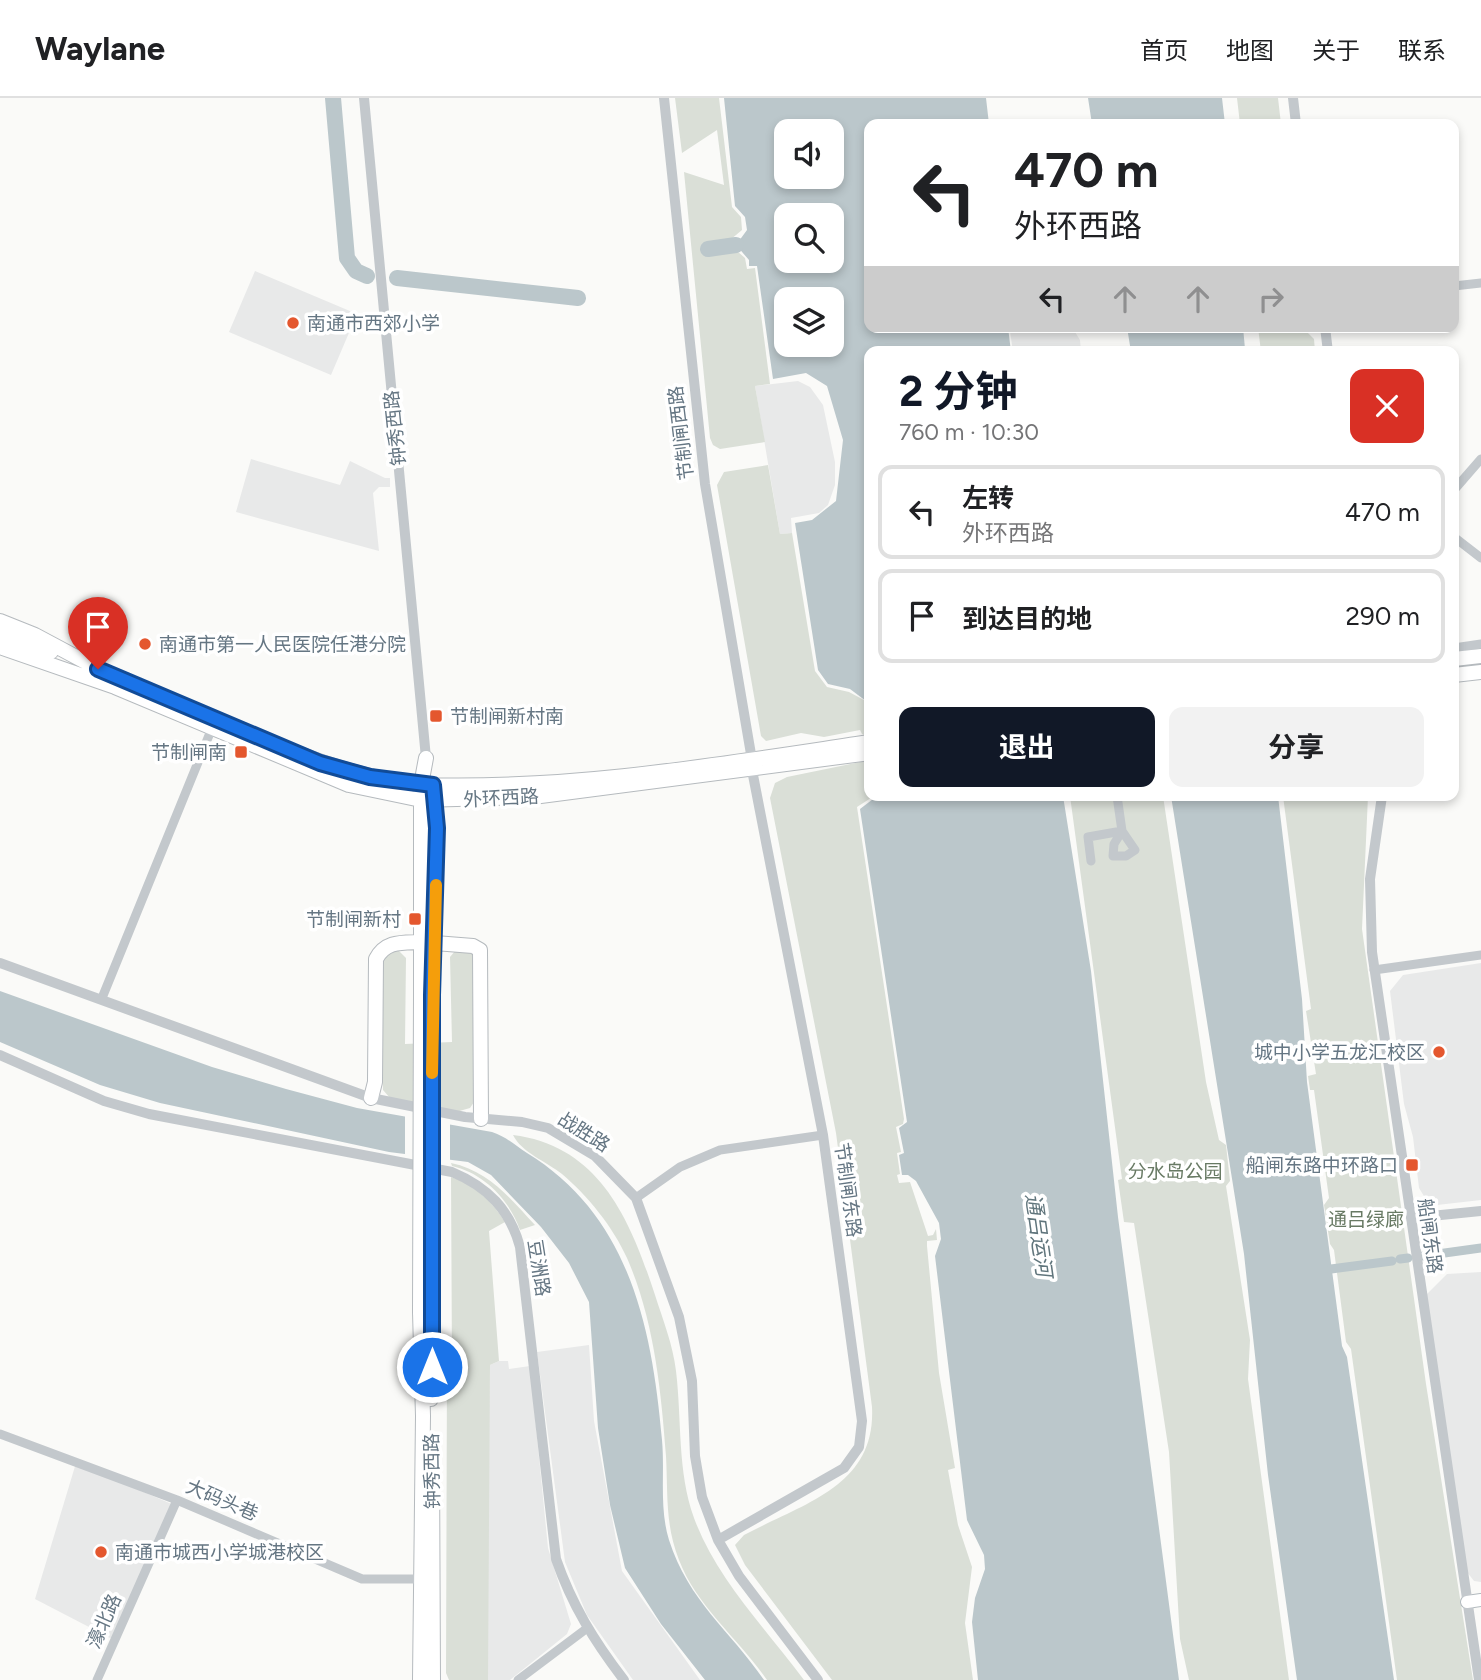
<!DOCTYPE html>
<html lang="zh">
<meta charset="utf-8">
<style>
:root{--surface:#fff;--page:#f2f2f2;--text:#202124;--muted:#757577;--line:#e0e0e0;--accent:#111827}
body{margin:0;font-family:Figtree,"Noto Sans SC",sans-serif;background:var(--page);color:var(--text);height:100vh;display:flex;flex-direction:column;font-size:26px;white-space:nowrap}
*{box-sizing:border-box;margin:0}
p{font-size:23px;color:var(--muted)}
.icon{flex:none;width:38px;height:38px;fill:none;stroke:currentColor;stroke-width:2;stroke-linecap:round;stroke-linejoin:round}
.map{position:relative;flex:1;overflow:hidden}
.drawer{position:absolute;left:864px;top:248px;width:595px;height:455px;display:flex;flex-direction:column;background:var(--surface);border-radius:14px;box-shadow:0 4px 10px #0003}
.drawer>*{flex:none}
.top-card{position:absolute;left:864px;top:21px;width:595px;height:214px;border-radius:14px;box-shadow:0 4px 10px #0003;background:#fff;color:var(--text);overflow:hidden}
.tools{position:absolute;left:774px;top:21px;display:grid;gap:14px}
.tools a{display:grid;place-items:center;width:70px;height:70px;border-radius:14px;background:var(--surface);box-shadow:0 4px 10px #0003;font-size:35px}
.pin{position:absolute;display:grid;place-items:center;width:60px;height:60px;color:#fff;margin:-72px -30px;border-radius:50% 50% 50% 0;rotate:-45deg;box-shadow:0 0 7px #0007}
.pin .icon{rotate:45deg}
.me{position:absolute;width:77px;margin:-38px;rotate:0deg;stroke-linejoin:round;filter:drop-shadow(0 0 5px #0008)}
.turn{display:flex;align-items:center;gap:24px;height:147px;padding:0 35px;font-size:32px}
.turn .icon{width:91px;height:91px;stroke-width:2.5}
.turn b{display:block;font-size:49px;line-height:60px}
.lanes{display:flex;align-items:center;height:66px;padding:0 35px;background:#0003;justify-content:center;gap:35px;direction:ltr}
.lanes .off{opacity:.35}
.round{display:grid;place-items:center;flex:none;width:74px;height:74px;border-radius:14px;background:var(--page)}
.overview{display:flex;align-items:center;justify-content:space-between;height:119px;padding:0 35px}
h1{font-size:42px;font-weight:700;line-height:52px;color:var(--accent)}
.cta{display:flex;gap:14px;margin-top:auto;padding:14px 35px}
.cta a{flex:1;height:80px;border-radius:14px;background:var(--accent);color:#fff;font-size:28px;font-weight:700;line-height:80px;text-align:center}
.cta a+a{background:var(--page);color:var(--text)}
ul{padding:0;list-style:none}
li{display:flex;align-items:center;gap:21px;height:94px;margin:0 14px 10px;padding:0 21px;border:4px solid var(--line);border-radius:14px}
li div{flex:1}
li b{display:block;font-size:26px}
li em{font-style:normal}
header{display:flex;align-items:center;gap:42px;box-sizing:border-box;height:98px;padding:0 35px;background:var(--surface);border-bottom:2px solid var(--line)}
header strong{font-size:33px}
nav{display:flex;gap:38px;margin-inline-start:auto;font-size:24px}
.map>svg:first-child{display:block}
.built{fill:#e8e9e9}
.green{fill:#dadfd7}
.water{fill:#bbc7cb;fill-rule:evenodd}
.pier{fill:#fafaf8}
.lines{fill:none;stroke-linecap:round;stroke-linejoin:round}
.canal{stroke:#bbc7cb;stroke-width:9}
.river{stroke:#bbc7cb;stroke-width:16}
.secondary-casing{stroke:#b3babf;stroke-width:14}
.primary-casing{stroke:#b5babe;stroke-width:16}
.minor{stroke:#c3c8cc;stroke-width:9}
.tertiary{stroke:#c3c8cc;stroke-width:10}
.secondary{stroke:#fff;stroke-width:12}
.primary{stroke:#fff;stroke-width:14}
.primary-bridge-casing{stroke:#b5babe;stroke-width:16;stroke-linecap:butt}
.primary-bridge{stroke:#fff;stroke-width:14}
.route-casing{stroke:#114b97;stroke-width:18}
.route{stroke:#1a73e8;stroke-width:12}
.slow{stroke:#f59e0b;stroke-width:12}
.poi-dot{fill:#e4572e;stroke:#fff;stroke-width:2.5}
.labels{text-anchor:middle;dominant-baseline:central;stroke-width:7;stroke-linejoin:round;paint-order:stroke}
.poi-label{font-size:19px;fill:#657683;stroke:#fff;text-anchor:start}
.street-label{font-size:19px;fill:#657683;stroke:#fff}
.park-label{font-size:19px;fill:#687a64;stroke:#fff}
.water-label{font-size:21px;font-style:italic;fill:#60757c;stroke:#fff}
</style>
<header>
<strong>Waylane</strong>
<nav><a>首页</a><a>地图</a><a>关于</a><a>联系</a></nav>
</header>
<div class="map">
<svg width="1481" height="1582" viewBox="0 0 1481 1582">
<rect width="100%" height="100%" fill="#fafaf8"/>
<path class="built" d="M255,173L357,216L331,277L229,234Z
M1037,229H1072L1080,242L1081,254H1013L1010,233Z
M798,283L810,289L823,307L835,364V387L828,407L819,415L791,420L792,435L780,436L755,288Z
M251,361L340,387L350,363L385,380H390V389H379L373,395L379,453L236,414Z
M1481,865V1102L1437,1107L1427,1103L1419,1090L1413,1039L1404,1006L1390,893L1403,877Z
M1481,1174V1484L1474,1483L1467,1474L1426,1197L1447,1176Z
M589,1247L594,1323L622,1473L700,1582H633L587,1517L565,1464L537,1254Z
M499,1263H508L509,1271L530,1268L548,1450L571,1526L567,1536L510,1582H488L486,1427L490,1267Z
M76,1365L174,1407L114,1542L35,1501Z"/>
<path class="green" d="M675,0H719L732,109L741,119L742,132L730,142L704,148V153H737L745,160L747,171L755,170L770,286L755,288L765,344L720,351L713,347L710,340L684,74L724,87L717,32L682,55Z
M1237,0H1278L1281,26H1240Z
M1258,229H1302L1314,241L1315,254H1261Z
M768,367L780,436L792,435L815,573L827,589L849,594L864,602L870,610V638L862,636L860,632L824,639L801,635L766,643L761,638L717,387L724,374Z
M870,662V698H874L857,709L904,1021L903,1026L896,1029L901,1054L897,1055L900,1076L897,1077L899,1085L910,1084L928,1138L933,1137L936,1131L937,1142L927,1143V1148L939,1275L955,1370L948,1372L958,1427L972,1469L965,1525L973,1582H832L745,1467L735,1447L744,1437C804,1405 876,1388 872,1309L836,1035L770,700L775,685L787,679Z
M1070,698H1163L1206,984L1219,1042L1226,1047L1230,1083L1226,1088L1250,1242L1248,1281L1289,1582H1189L1180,1541L1169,1354L1134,1125L1124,1124L1118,1082L1122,1081Z
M1283,698H1368L1362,831L1426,1286L1473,1582H1397L1351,1251L1346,1244L1334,1152L1330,1146L1324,1107L1329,1100L1314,992H1310L1308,978L1316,976L1306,913L1311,911Z
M398,852L406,860L405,946L452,944L450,859L455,853L469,852L475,858L476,1001L470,1010L456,1014L390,1000L383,992L381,863L387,854Z
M513,1037C601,1048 631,1124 655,1197C663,1222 673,1247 676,1273C682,1323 677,1372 694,1420C716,1480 766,1531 804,1582H767C739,1541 697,1509 679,1462C665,1427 668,1395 666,1358C661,1291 654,1222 627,1160C613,1129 588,1098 562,1076C547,1064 521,1054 513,1037Z
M451,1065C489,1073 510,1100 535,1127L520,1132C509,1101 483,1075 452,1068Z
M451,1079C474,1086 492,1103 505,1124L489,1133L499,1263L490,1267L488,1582H449L446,1575L447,1268L452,1267Z"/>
<path class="water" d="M724,0H986L989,26H870V229H1008L1011,254H870V606L850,591L828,586L818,572L795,425L812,422L836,403L843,342L827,288L806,275L773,281L757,168H749V162L736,147L747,132L745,119L735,108ZM831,33V79H786V33ZM786,117H831V163H786ZM831,201V247H786V201Z
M1088,0H1222L1225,26H1092Z
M1127,229H1243L1245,251L1131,254Z
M877,698H1063L1091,873L1118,1119L1179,1582H978L972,1524L975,1500L985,1471L984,1457L967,1422L935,1158L941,1141L939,1125L916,1083L908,1077H902L899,1057L904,1055L899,1030L907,1024L860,711Z
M1171,698H1278L1302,901L1307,984L1342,1248L1347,1259L1394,1582H1297L1268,1377L1244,1156Z
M0,893L212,969L286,991L357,1010L492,1034C507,1039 514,1047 527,1055C630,1118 652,1230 662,1342C665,1375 659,1410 669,1442C689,1504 729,1531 764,1582H705L661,1526L625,1470L610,1407L598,1330L589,1204L569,1165L541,1129L491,1077L468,1064L389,1054L160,1005L100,987L0,944Z"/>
<path class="pier" d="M405,1015L450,1023V1066L405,1060Z"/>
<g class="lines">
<path class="canal" d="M1423,1158L1481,1150
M1400,1161L1408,1160
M1331,1171L1392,1163"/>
<path class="river" d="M333,0L347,160L356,173L367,178
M708,151L736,147
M397,180L578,200"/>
<defs>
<path id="secondary" d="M1467,1504L1481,1502"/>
<path id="primary" d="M0,523L35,537L123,584
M0,535L51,554
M0,549L115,589L349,687L421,702L533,699L870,655
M1454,561L1481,558
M1454,577L1481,574
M213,621C284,650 343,678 421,687L426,660
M421,687C571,692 722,666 870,644
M421,696V898
M435,845L473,848L480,852L481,1021
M432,897L437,730L434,696
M371,1000L375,984L376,861C386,842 403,845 422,844
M420,1214L423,1318L420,1582
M431,1301L432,1214
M432,1363L433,1582"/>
</defs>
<use href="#secondary" class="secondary-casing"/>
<use href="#primary" class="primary-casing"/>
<path class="minor" d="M1454,188L1481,185
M1454,392L1481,361
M1454,439L1481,460
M1454,550L1481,546
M1117,698L1122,733L1135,752L1126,758H1113L1114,746L1122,733
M1091,763L1088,739L1122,733
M1374,872L1481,857
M102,900L212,630
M636,1100L680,1069L720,1052L823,1037
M0,1336L177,1402L362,1481H424
M97,1582L177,1402
M518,1582L586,1531"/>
<path class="tertiary" d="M364,0L426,660
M664,0L705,386L752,662
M1293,0L1296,26
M1325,229L1328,254
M1382,698L1370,781L1372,854L1479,1582
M0,865L371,1000L465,1019L522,1024L548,1030L595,1058L636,1100L679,1219L692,1283L695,1358L702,1399L718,1442L739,1478L818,1582
M0,957L104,1003L149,1016L452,1074C488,1089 510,1112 520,1149L556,1461C572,1507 594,1543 624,1582
M1411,1120L1481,1113
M718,1442L844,1370L859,1349L862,1323L823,1037L752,672"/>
<use href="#secondary" class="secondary"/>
<use href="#primary" class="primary"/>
<defs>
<path id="primary-bridge" d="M432,897V1214
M420,1214L421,898"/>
</defs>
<use href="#primary-bridge" class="primary-bridge-casing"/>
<use href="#primary-bridge" class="primary-bridge"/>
</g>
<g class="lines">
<defs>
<path id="route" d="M98,571L320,665L370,679L433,687L437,730L432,897V1269"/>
</defs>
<use href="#route" class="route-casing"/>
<use href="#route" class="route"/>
<path class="slow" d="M432,975L436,787"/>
</g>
<g class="poi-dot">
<circle cx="293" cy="225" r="7"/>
<circle cx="145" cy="546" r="7"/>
<rect x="429" y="611" width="14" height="14" rx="3.5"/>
<rect x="234" y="647" width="14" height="14" rx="3.5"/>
<rect x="408" y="814" width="14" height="14" rx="3.5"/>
<circle cx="1439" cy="954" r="7"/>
<rect x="1405" y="1060" width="14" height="14" rx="3.5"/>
<circle cx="101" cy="1454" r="7"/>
</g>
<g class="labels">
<g class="poi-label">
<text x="307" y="225">南通市西郊小学</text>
<text x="159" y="546">南通市第一人民医院任港分院</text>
<text x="450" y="618">节制闸新村南</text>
<text x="227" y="654" text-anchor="end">节制闸南</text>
<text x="401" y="821" text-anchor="end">节制闸新村</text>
<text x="1425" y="954" text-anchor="end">城中小学五龙汇校区</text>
<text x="1398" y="1067" text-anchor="end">船闸东路中环路口</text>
<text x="115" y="1454">南通市城西小学城港校区</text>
</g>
<g class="street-label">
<text transform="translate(395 330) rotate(-96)">钟秀西路</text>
<text transform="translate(681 335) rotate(-97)">节制闸西路</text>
<text transform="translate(501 700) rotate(-3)">外环西路</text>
<text transform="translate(584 1034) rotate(32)">战胜路</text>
<text transform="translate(848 1092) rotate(82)">节制闸东路</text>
<text transform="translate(1430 1138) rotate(82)">船闸东路</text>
<text transform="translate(539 1170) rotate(81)">豆洲路</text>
<text transform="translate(432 1373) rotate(-91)">钟秀西路</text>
<text transform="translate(222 1402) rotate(23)">大码头巷</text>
<text transform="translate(104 1523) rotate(-66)">濠北路</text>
</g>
<g class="park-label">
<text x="1175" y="1073">分水岛公园</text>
<text x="1366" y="1121">通吕绿廊</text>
</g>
<g class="water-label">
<text transform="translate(1039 1137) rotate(82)">通吕运河</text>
</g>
</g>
</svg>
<div class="tools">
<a><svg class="icon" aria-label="sound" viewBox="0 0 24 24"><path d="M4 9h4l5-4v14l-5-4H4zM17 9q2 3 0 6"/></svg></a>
<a><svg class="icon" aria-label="search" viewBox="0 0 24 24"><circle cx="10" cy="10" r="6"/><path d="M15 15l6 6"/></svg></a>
<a><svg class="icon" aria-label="layers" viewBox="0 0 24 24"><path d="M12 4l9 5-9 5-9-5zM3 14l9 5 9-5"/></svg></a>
</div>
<div class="pin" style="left:98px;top:571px;background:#d93025"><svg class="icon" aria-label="arrive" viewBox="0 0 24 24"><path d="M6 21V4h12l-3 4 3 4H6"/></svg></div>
<svg class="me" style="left:432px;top:1269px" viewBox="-20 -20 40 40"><circle r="17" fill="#1a73e8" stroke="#fff" stroke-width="3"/><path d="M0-11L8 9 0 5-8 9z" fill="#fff"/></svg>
<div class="top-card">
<div class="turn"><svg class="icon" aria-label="left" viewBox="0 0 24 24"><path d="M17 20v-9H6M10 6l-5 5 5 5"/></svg><div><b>470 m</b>外环西路</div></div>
<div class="lanes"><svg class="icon" aria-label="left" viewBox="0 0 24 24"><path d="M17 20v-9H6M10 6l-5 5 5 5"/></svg><svg class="icon off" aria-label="ahead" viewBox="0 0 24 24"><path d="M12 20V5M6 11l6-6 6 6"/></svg><svg class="icon off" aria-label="ahead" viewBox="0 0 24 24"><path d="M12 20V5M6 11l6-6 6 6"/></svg><svg class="icon off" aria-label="right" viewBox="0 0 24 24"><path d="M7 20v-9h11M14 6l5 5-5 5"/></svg></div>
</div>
<section class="drawer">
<div class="overview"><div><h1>2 分钟</h1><p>760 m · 10:30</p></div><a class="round" style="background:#d93025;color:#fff"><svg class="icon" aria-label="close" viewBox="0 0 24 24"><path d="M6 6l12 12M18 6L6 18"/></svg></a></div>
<ul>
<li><svg class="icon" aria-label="left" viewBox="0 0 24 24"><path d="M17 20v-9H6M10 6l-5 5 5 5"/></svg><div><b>左转</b><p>外环西路</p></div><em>470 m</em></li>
<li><svg class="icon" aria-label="arrive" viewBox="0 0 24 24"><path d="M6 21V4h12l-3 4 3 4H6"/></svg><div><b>到达目的地</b></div><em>290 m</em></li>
</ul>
<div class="cta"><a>退出</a><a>分享</a></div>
</section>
</div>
